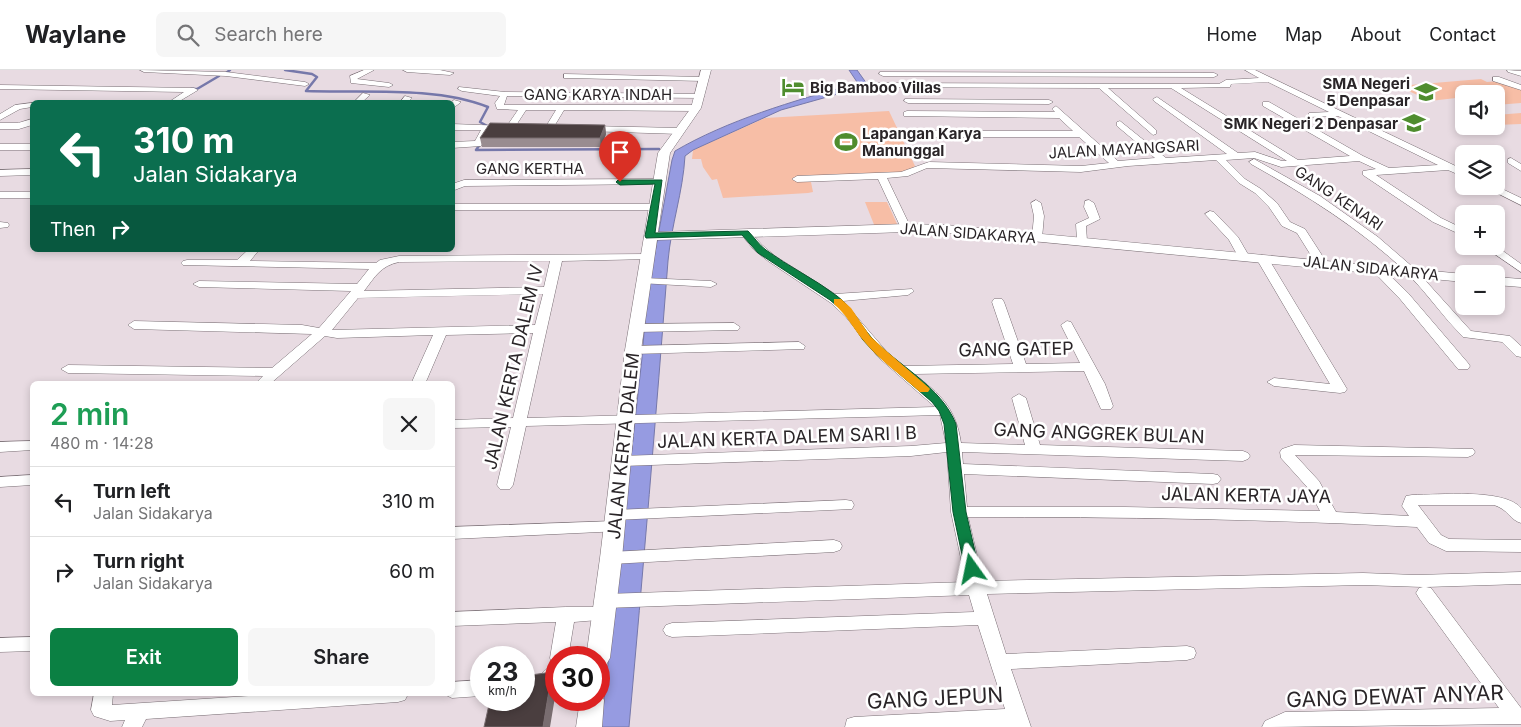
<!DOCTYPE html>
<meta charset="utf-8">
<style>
:root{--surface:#fff;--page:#f6f6f6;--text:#202124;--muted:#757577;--line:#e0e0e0;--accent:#0b8043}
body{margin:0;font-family:Inter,sans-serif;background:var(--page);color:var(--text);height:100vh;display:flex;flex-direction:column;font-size:19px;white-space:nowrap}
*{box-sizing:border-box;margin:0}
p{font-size:16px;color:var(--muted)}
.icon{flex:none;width:28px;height:28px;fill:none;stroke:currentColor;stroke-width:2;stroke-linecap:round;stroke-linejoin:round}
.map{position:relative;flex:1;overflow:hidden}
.sheet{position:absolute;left:30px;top:311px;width:425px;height:315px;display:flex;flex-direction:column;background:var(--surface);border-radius:8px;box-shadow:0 2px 8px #0003}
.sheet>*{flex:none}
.top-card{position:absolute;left:30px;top:30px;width:425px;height:152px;border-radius:8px;box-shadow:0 2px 8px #0003;background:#0b6e4f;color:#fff;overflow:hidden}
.buttons{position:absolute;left:1455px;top:15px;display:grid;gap:10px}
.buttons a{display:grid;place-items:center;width:50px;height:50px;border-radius:8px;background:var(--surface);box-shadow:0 2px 8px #0003;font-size:25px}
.speed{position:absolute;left:470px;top:576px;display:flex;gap:10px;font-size:25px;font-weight:700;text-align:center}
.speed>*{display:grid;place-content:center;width:65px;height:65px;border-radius:50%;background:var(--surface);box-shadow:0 2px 8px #0003;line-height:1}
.speed small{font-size:12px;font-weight:400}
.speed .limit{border:8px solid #d22;background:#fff;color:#111}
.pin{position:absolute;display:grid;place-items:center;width:42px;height:42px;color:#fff;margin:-51px -21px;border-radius:50% 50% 50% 0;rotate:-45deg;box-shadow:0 0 5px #0007}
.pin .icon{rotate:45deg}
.me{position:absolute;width:55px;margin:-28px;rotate:348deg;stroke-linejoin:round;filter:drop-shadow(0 0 4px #0008)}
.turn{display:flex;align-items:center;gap:18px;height:105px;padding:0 20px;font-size:22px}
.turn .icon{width:65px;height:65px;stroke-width:2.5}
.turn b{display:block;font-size:35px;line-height:42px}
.then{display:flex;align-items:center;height:48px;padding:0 20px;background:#0003;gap:10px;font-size:19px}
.round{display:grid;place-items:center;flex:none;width:52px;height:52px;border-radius:8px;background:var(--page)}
.summary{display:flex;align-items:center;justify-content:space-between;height:85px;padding:0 20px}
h1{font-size:30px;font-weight:600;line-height:38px;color:#1e9e55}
.action{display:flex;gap:10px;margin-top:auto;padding:10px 20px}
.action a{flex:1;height:58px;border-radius:8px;background:var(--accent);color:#fff;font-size:20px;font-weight:600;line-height:58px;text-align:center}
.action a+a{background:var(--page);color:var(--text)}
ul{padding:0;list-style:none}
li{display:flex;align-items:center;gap:15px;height:70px;padding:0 20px;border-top:1px solid var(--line)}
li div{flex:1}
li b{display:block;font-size:19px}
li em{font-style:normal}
header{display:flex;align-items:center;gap:30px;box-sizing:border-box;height:70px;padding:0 25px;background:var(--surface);border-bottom:1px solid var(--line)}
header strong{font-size:24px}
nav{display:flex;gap:28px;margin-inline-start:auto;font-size:18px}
.search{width:350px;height:45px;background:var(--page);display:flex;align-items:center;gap:12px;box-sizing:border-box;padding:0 18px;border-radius:8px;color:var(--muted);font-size:19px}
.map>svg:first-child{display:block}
.green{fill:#f7bea6}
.water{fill:#969be1;stroke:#7678aa}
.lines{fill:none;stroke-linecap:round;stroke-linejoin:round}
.stream{stroke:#7678aa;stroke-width:2.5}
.minor-casing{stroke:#796e74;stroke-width:1}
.tertiary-casing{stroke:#796e74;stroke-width:1}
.minor{fill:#fff;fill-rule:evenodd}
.tertiary{fill:#fff;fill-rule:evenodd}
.wall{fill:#998c90}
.shaded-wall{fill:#796d70}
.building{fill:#4a3e3f;stroke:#796d70}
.route{fill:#0b8043;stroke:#07532c}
.slow{fill:#f59e0b}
.labels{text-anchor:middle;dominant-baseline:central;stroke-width:5;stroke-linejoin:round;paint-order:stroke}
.far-poi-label{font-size:15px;font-weight:bold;fill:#2a2528;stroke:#fff;text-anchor:end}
.far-street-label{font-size:15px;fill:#2a2528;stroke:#fff}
.street-label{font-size:18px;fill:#2a2528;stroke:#fff}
.near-street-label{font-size:21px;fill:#2a2528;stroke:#fff}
</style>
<header>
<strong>Waylane</strong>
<div class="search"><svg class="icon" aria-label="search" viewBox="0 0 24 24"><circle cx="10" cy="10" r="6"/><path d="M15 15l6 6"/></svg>Search here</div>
<nav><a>Home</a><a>Map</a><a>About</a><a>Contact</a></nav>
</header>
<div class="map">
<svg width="1521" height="657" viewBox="0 0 1521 657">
<rect width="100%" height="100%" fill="#e8dbe2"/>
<path class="green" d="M1481,9L1487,12L1499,11L1521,20V33L1496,35V24H1464V31L1456,28L1430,31L1398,16Z
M889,41L915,96L909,102L810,107L813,122L808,123L723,128L717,109L712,110L703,97L701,89H692L693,80L765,48Z
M1521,43V54L1496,55V45Z
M865,132H887L898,156L875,157Z"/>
<path class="water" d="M849,0H857L867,14L866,16L781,40L693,80L685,86C683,122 671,156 668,191C656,347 643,502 629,657H601L642,288L647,226L672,90L675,81C726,51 795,30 852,15L857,12Z"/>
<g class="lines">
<path class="stream" d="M285,0L312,4L317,7L306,21C362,23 437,16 488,37L480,52L489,57
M226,3L230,0
M191,19H197L219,6
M481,73L476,80L659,79"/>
<defs>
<path id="minor" d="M140,0L226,2L305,12L309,14L305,16L226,6L144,2Z
M364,0H374L357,9L389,13L393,15L389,17L351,13L350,6Z
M403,0H440L454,3L450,5L407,2Z
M1245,0H1255L1464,100V107L1448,100L1376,105L1441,148L1464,159V166L1433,152L1363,105V101L1376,99L1359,91L1281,97L1254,88L1226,90L1245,109L1261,119L1277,133L1290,152L1305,159L1327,193L1321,196L1317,195L1297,163L1282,156L1269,137L1255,123L1239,113L1216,90L1128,96L1081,102L927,98L908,106L887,108L911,158L906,161L901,158L878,109L797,112L792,109L797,106L901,102L929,92L1081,96L1109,93L1079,67H917L913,64L917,61H1073L1059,48L904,46V42L907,41L1055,42L1052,39L1056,36L1118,91L1155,88L1117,56V52L1120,51L1166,88L1227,84L1154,31L1153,29L1157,27L1238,83L1255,82L1282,91H1287L1171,18H1108L1156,60V64L1153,65L1099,18L873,17L869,15L873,13L1219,14L1226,10L1259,8ZM1268,12L1329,42L1309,43V47L1338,46L1438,95L1389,98L1363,86L1269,32H1263V36L1350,86L1298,90L1181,18L1230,17L1231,14Z
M1507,0L1521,1V6L1508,2Z
M880,2L1214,3L1218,5L1214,7L883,6L879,4Z
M564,4L704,7L708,9L704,11L567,8H564Z
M1493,7H1499L1521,15V20L1493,11Z
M0,15L194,18L198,20L178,32H169L184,22L0,19Z
M459,17L505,22L701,24L705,26L701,28L507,26L504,35H696L700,38L696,41L564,40L552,60L549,61L545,58L556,40H526L513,60H490L481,76L452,78V72L475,71L481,60H452V54L507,56L518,40L497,39L495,33L500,26L462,21L458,19Z
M363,23L370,25L362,32H354Z
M405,26L412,28L408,32H400Z
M905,29L1049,30L1053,32L1049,34L908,33L904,31Z
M454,30L461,32L452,39V32Z
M32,33V37L20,39L0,50V44L15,35Z
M32,49V55L19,59H0V53H18Z
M588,56L680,58L684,61L680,64L585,61V57Z
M0,74H32V80H0Z
M1511,88L1521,94V101L1508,93V89Z
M1254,89L1320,126L1378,167L1415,199L1471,261L1510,266L1521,276V287L1516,286L1502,272L1463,267C1443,247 1427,223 1407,203C1361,159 1306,125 1251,94L1249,92Z
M32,99V105L0,106V100Z
M660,109L663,110V114L465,116L452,121V114L464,110Z
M1483,116H1496L1521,128V135Z
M0,122H32V128H0Z
M1036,130L1041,133L1044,146L1042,168L1037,171L1032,168L1034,146L1031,133Z
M1089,130L1094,133L1100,149L1086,156L1087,171L1082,174L1077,171L1076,154L1089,148L1084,137L1085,131Z
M452,134H655L660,137L655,140H452Z
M1210,141L1214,142L1238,167L1249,186L1247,188H1239L1229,170L1205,144Z
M0,152L8,153L9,155L8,157L0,158Z
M745,160L749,161L762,175L775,186L835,224L912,219L914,221L908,225L843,231L887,282L903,296L1013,294L992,232L994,229H1002L1004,232L1026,294L1080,293L1061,255L1067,251L1071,252L1105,314L1113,336L1111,339H1101L1084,301L914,304C940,324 956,338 961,373L1025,375L1012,328L1019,324L1026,328L1040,375L1243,381L1248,383L1250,386L1248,389L1243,391L962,382L963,394L1213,404L1218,405L1221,409L1218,413L1213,414L964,404L967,437H1125L1320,441L1308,418L1281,388L1280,382L1282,379L1294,375L1473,379L1475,382L1473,385L1468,387L1295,385L1319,411L1336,442L1409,446L1402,436L1406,426L1412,425C1438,425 1504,418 1521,438V453C1510,450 1509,440 1494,435H1418L1441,465L1449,469L1521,470V482L1446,481L1429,473L1417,457C1268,449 1118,447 968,447L983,511L1363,503L1416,505L1521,502V514L1426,517L1431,518L1521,638V654L1262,657L1265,651L1285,642L1499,638L1419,528L1416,523L1419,518L1423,517L1363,515L987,524L1006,584L1187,576L1194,578L1196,583L1194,588L1187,590L1011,599L1031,657H845L847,649L854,647L1005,639L978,555L672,567L666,565L663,560L666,555L672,553L974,542L969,525L605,538L599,536L596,531L599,526L605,524L966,512L951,442L947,382L911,386L622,396L617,394L615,391L617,388L622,386L911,376L946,373L940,345L526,356L513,415L510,419H500L497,415L511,357L452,358V350L513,348L533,263L446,265L425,314H411L433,265L337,268L325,266L270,314H255L263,306L68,303L61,299L68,295L272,298L312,264L134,259L128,255L134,251L302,255L319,258L351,221L199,217L193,214L199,211L357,214L369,199L183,195L181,193L183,191L187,190H237L248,180H259L250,191L376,193L380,190L399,186L647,184L653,187L651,189L562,191L527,348L935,337L878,287L846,247L831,233L768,191L754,180L740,163ZM550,191L544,217L364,221C375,207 380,196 399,192ZM543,224L535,255L332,260L358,228Z
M1483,176H1496L1521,194V202Z
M1262,185L1268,188L1347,319L1345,322L1340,323L1274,316L1267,312L1274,308L1330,314L1256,188Z
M1377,196L1381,197L1408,223L1468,293L1470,296L1468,299H1458L1400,229L1373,201L1371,199L1373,197Z
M644,208L711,211L717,214L711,217L640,213L638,211L640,209Z
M734,253L740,257L738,260L636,262L630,258L636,254Z
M799,272L805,276L804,279L633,284L627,280L633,276Z
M32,371V380L0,382V372Z
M32,405V415L0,417V407Z
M846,430L852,431L854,435L852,439L615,450L609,449L607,445L609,441L615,440Z
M615,451L621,453L623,457L621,461L452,469V457Z
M834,470L840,472L842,476L840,480L834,482L611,494L605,492L603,488L605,484L611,482Z
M566,537H604L610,539L613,544L610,549L574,552L568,588H556V594L552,593L550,588L556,552L452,556V542Z
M32,567V581L0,582V568Z
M556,595V615L542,621L524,624V608L539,606L549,597Z
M481,610V626L452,628L444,624H452V612Z
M94,624H113L112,635L280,624H408L405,630L398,632L146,649L142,657H122L125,650L110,651L94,646L91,640Z"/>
<path id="tertiary" d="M701,0H711L701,38L670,83L658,162L906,154L946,155L1464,204V212L946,163L906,162L657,170L641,280L622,488L610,588L606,595L599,597V588H586L600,488L625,280L658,83L691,38Z
M1496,207L1521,209V217L1496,215Z
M599,622L604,630L602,657H576L580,630H599Z"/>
</defs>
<use href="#minor" class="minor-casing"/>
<use href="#tertiary" class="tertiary-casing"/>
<use href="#minor" class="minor"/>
<use href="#tertiary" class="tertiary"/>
</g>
<path class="wall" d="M605,55L606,64L601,77H482L480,68Z"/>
<path class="shaded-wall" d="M605,55L606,64L601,77L600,68Z
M552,602L556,621L550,657H543Z"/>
<path class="building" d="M490,53L605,55L600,68H480Z
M552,602L543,657H484L490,630H524V606Z"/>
<path class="route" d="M618,110H662L655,163L748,161C754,167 759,175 766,180C789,197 815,209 837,226C852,237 859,253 871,267C898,296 941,316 956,354L966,442L979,499L977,502H967L965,499L953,442L944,354L939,341L932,332L875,283L863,270L844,242L830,230L758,183L742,165L646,168L645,166L655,114L620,115L616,112Z"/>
<path class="slow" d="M834,229H841L851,238L870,266L883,278L928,317L930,319L928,322H920C901,305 879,290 863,270C853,258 846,244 834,234Z"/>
<defs>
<symbol id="hotel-bare" viewBox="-9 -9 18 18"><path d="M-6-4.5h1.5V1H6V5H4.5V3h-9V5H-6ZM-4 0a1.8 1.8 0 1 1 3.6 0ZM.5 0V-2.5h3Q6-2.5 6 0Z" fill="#4f8d2e" stroke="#fff" stroke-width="2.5" paint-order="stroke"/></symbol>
<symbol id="school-bare" viewBox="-9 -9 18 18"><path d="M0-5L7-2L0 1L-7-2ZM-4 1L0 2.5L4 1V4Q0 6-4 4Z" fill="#4f8d2e" stroke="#fff" stroke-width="2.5" paint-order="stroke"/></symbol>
<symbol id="stadium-bare" viewBox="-9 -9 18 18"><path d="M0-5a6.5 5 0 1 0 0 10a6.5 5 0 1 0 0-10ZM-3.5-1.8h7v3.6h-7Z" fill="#4f8d2e" stroke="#fff" stroke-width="2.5" paint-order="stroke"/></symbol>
</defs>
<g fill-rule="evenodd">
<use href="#hotel-bare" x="777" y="1" width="32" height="32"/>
<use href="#school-bare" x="1410" y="6" width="32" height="32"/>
<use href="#school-bare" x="1398" y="37" width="32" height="32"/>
<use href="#stadium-bare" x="830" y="56" width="32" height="32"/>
</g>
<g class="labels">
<g class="far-poi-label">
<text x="1410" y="13">SMA Negeri<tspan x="1410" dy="17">5 Denpasar</tspan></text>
<text x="810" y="17" text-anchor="start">Big Bamboo Villas</text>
<text x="1398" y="53">SMK Negeri 2 Denpasar</text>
<text x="862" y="63" text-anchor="start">Lapangan Karya<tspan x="862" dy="17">Manunggal</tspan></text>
</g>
<g class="far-street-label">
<text x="598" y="24">GANG KARYA INDAH</text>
<text transform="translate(1124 79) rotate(-3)">JALAN MAYANGSARI</text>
<text x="530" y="98">GANG KERTHA</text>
<text transform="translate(1339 128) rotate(34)">GANG KENARI</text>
<text transform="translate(968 163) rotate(4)">JALAN SIDAKARYA</text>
<text transform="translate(1371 198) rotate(6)">JALAN SIDAKARYA</text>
</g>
<g class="street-label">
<text transform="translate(1016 279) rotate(-1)">GANG GATEP</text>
<text transform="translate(513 297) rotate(-77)">JALAN KERTA DALEM IV</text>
<text transform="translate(1099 363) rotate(2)">GANG ANGGREK BULAN</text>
<text transform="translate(787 367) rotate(-2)">JALAN KERTA DALEM SARI I B</text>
<text transform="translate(623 376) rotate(-84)">JALAN KERTA DALEM</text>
<text transform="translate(1246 425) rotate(1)">JALAN KERTA JAYA</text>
</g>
<g class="near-street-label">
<text transform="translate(1395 626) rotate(-2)">GANG DEWAT ANYAR</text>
<text transform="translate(935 628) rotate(-3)">GANG JEPUN</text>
</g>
</g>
</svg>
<div class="buttons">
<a><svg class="icon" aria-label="sound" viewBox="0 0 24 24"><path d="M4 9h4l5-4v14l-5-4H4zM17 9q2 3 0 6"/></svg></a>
<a><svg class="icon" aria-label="layers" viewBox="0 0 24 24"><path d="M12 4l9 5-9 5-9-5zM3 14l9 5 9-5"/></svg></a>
<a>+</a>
<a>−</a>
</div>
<div class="speed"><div>23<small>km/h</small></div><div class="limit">30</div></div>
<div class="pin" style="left:620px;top:112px;background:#d93025"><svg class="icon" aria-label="arrive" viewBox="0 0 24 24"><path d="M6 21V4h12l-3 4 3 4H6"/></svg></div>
<svg class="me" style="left:972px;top:499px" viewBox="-20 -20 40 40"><path d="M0-17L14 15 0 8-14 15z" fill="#0b8043" stroke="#fff" stroke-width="4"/></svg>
<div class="top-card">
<div class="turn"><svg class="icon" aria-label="left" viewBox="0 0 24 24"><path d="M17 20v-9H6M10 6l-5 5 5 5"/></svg><div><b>310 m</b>Jalan Sidakarya</div></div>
<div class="then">Then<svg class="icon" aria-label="right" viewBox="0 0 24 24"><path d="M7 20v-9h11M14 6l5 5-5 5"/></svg></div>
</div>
<section class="sheet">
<div class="summary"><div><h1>2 min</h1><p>480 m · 14:28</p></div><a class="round"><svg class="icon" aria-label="close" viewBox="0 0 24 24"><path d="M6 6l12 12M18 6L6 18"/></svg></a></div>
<ul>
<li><svg class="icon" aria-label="left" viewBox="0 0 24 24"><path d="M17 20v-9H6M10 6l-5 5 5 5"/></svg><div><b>Turn left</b><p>Jalan Sidakarya</p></div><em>310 m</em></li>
<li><svg class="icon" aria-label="right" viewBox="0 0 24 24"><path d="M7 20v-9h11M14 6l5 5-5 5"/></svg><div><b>Turn right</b><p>Jalan Sidakarya</p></div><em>60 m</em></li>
</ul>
<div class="action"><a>Exit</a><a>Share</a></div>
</section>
</div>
